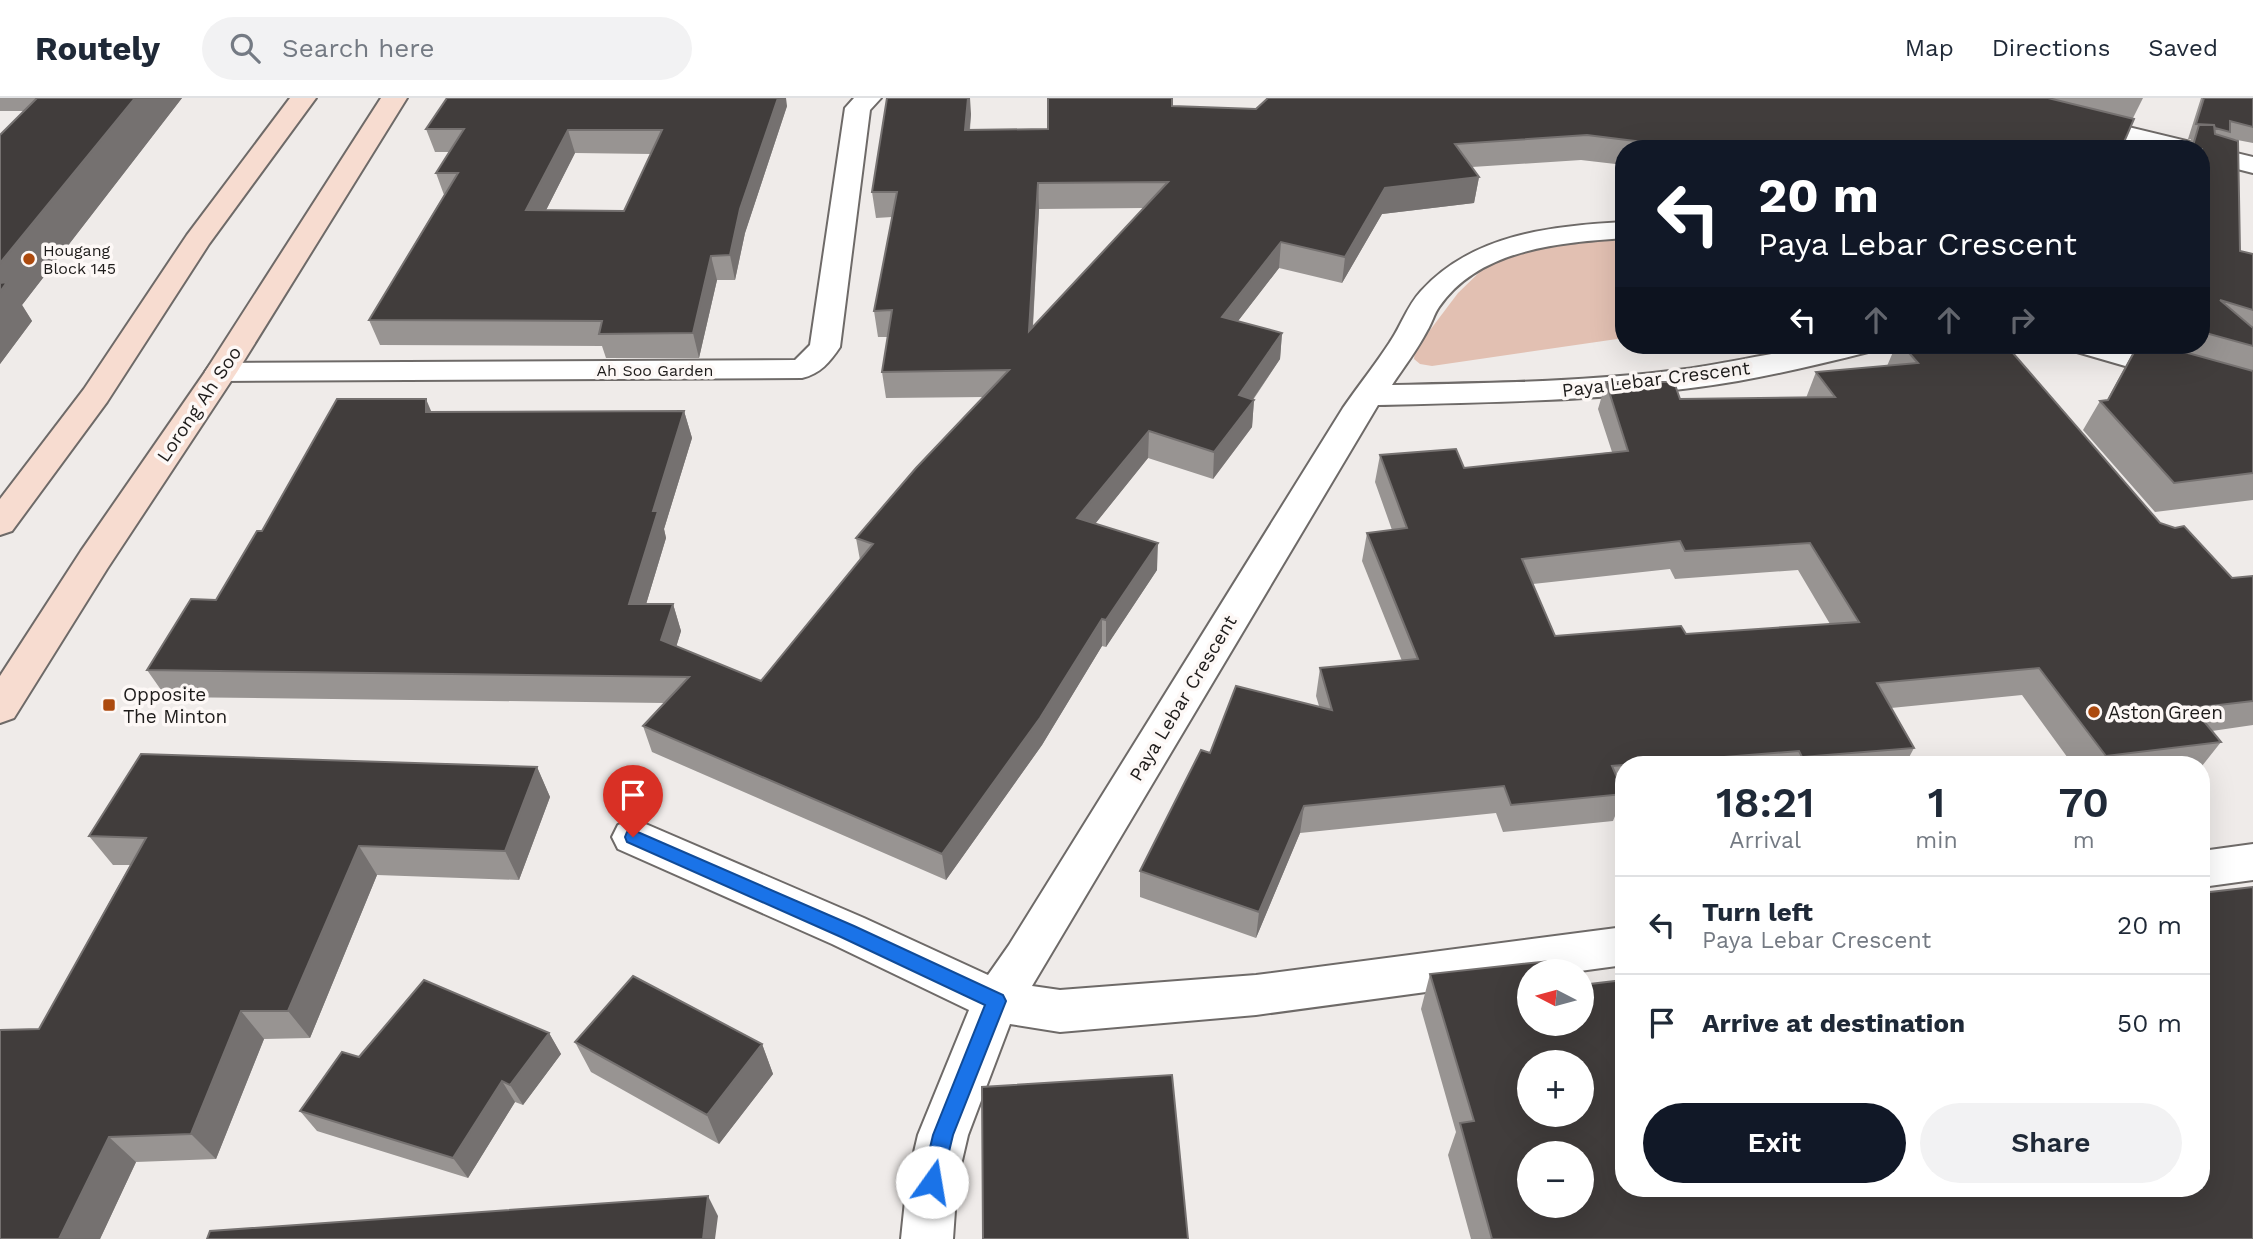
<!DOCTYPE html>
<meta charset="utf-8">
<style>
:root{--surface:#fff;--page:#f2f2f3;--text:#1f2937;--muted:#747a83;--line:#e0e1e3;--accent:#111827}
body{margin:0;font-family:"Work Sans",sans-serif;background:var(--page);color:var(--text);height:100vh;display:flex;flex-direction:column;font-size:26px;white-space:nowrap}
*{box-sizing:border-box;margin:0}
p{font-size:23px;color:var(--muted)}
.icon{flex:none;width:38px;height:38px;fill:none;stroke:currentColor;stroke-width:2;stroke-linecap:round;stroke-linejoin:round}
.map{position:relative;flex:1;overflow:hidden}
.drawer{position:absolute;left:1615px;top:658px;width:595px;height:441px;display:flex;flex-direction:column;background:var(--surface);border-radius:28px;box-shadow:0 7px 28px #0002}
.drawer>*{flex:none}
.hud{position:absolute;left:1615px;top:42px;width:595px;height:214px;border-radius:28px;box-shadow:0 7px 28px #0002;background:#111827;color:#fff;overflow:hidden}
.needle{width:46px;rotate:276deg}
.tools{position:absolute;left:1517px;top:861px;display:grid;gap:14px}
.tools a{display:grid;place-items:center;width:77px;height:77px;border-radius:50%;background:var(--surface);box-shadow:0 7px 28px #0002;font-size:35px}
.pin{position:absolute;display:grid;place-items:center;width:60px;height:60px;color:#fff;margin:-72px -30px;border-radius:50% 50% 50% 0;rotate:-45deg;box-shadow:0 0 7px #0007}
.pin .icon{rotate:45deg}
.me{position:absolute;width:77px;margin:-38px;rotate:13deg;stroke-linejoin:round;filter:drop-shadow(0 0 5px #0008)}
.turn{display:flex;align-items:center;gap:24px;height:147px;padding:0 28px;font-size:32px}
.turn .icon{width:91px;height:91px;stroke-width:2.5}
.turn b{display:block;font-size:49px;line-height:60px}
.lanes{display:flex;align-items:center;height:66px;padding:0 28px;background:#0003;justify-content:center;gap:35px;direction:ltr}
.lanes .off{opacity:.35}
.eta{display:flex;justify-content:space-evenly;align-items:center;height:119px;text-align:center}
.eta b{font-size:42px;font-weight:600;line-height:49px}
.cta{display:flex;gap:14px;margin-top:auto;padding:14px 28px}
.cta a{flex:1;height:80px;border-radius:42px;background:var(--accent);color:#fff;font-size:28px;font-weight:600;line-height:80px;text-align:center}
.cta a+a{background:var(--page);color:var(--text)}
ul{padding:0;list-style:none}
li{display:flex;align-items:center;gap:21px;height:98px;padding:0 28px;border-top:2px solid var(--line)}
li div{flex:1}
li b{display:block;font-size:26px}
li em{font-style:normal}
header{display:flex;align-items:center;gap:42px;box-sizing:border-box;height:98px;padding:0 35px;background:var(--surface);border-bottom:2px solid var(--line)}
header strong{font-size:33px}
nav{display:flex;gap:38px;margin-inline-start:auto;font-size:24px}
.search{width:490px;height:63px;background:var(--page);display:flex;align-items:center;gap:18px;box-sizing:border-box;padding:0 24px;border-radius:38px;color:var(--muted);font-size:26px}
.map>svg:first-child{display:block}
.green{fill:#e2c0b2}
.lines{fill:none;stroke-linecap:round;stroke-linejoin:round}
.street-casing{stroke:#6e6a68;stroke-width:4}
.secondary-casing{stroke:#6e6a68;stroke-width:4}
.street{fill:#fff;fill-rule:evenodd}
.secondary{fill:#f7dcd0;fill-rule:evenodd}
.wall{fill:#989492;fill-rule:evenodd}
.shaded-wall{fill:#757170}
.building{fill:#413d3c;stroke:#757170;stroke-width:2;fill-rule:evenodd}
.route{fill:#1a73e8;stroke:#114b97;stroke-width:2}
.poi-dot{fill:#ac4a0e;stroke:#fdf8f6;stroke-width:2.5}
.labels{text-anchor:middle;dominant-baseline:central;stroke-width:7;stroke-linejoin:round;paint-order:stroke}
.far-poi-label{font-size:16px;fill:#1e1c1b;stroke:#fdf8f6;text-anchor:start}
.far-street-label{font-size:16px;fill:#1e1c1b;stroke:#fdf8f6}
.street-label{font-size:19px;fill:#1e1c1b;stroke:#fdf8f6}
.poi-label{font-size:19px;fill:#1e1c1b;stroke:#fdf8f6;text-anchor:start}
</style>
<header>
<strong>Routely</strong>
<div class="search"><svg class="icon" aria-label="search" viewBox="0 0 24 24"><circle cx="10" cy="10" r="6"/><path d="M15 15l6 6"/></svg>Search here</div>
<nav><a>Map</a><a>Directions</a><a>Saved</a></nav>
</header>
<div class="map">
<svg width="2253" height="1141" viewBox="0 0 2253 1141">
<rect width="100%" height="100%" fill="#efebe9"/>
<path class="green" d="M1624,139V240L1432,268L1420,266L1414,261L1415,252L1458,195L1490,164L1517,149Z"/>
<g class="lines">
<defs>
<path id="street" d="M854,0H881L870,12L840,249C830,264 820,276 802,280L221,283L210,281L205,274L210,267L221,265L795,262L810,247L845,10Z
M1964,0H2008L2253,59V75L2202,62V51H2155L1968,5Z
M1624,124V140C1560,145 1480,150 1439,209C1434,216 1432,225 1427,233C1417,252 1404,269 1392,287C1488,285 1584,284 1678,272C1743,264 1808,244 1872,247L1868,254C1825,265 1782,275 1738,283C1620,303 1498,304 1378,307L1032,888L1060,892L1256,877L1624,829V867L1580,873H1530V880L1256,917L1060,934L1010,926L968,1037L957,1084L953,1141H901L907,1084L918,1037L969,912L832,846L618,751L612,739L618,727L633,722L648,727L864,820L988,877L1009,847L1343,310C1358,288 1375,267 1390,244C1401,228 1407,208 1421,193C1473,136 1551,128 1624,124Z
M2073,247H2121L2253,285V305L2077,254Z
M2253,746V782L2202,789V753Z"/>
<path id="secondary" d="M290,0H316L209,146L107,304L12,433L0,437V401L84,291L187,137Z
M381,0H407L237,274L107,471L14,620L0,625V578L81,453L205,274Z"/>
</defs>
<use href="#street" class="street-casing"/>
<use href="#secondary" class="secondary-casing"/>
<use href="#street" class="street"/>
<use href="#secondary" class="secondary"/>
</g>
<path class="wall" d="M0,0H182L22,207L32,223L0,266V37L24,13H0Z
M1268,0H2143L2133,20L2121,51H1624V67L1581,62L1472,69L1479,79L1474,105L1382,116L1342,185L1279,170L1238,223L1282,235L1280,261L1253,302H1254L1252,329L1213,381L1148,360L1095,426L1157,472L1106,549L1102,548L1042,647L946,782L652,654L643,628L664,605L166,599L147,572L216,502L262,433L432,314L684,313L692,340L664,431L666,440L646,506H673L681,533L676,549L761,583L860,462L856,440L984,299L886,300L882,274L888,239H878L874,213L892,119L876,120L872,94L971,16L970,32L1048,31L1172,8L1256,11ZM1144,110L1033,229L1039,111Z
M2201,0H2253V45L2227,40L2240,153L2253,156V402L2155,414L2083,332L2100,303L2107,302L2137,247H2202V51H2186L2191,41H2188Z
M787,8L745,135L735,182H717L699,260H606L602,248L380,247L369,222L444,97L436,75L449,54H435L426,31ZM575,55L651,56L624,113L546,112Z
M1896,247H2006L2160,425L2232,480L2253,478V627L2212,633L2221,644L2202,668V667H2073L2022,597L1891,610L1914,650L1905,667H1624V693L1623,694L1624,696L1613,723L1503,734L1496,715L1300,735L1256,840L1140,799V773L1210,655L1319,608L1316,598L1320,570L1402,563L1362,463L1367,435L1392,432L1375,384L1380,357L1464,370L1612,354L1598,311L1606,284L1680,301L1806,300L1816,274L1887,268ZM1670,471L1675,481L1798,472L1830,526L1686,536L1555,538L1533,486Z
M537,669L550,699L519,782L377,777L310,940L264,941L216,1061L136,1064L100,1141H0L39,931L130,767H113L89,738Z
M1430,876L1530,926L2253,1141H1471L1448,1057L1456,1034L1421,911Z
M549,935L561,956L523,1007L515,1004L468,1080L317,1033L300,1013L359,959Z
M575,944L762,946L773,976L719,1046L591,974Z"/>
<path class="shaded-wall" d="M135,0H182L22,207L32,223L0,266V165Z
M778,0H786L787,8L745,135L735,182L730,157L740,111Z
M968,0H970L971,16L967,57L965,32Z
M568,32L575,55L534,136L526,112Z
M1479,79L1474,105L1382,116L1342,185L1345,159L1385,90Z
M1038,85L1039,111L1031,259L1029,233Z
M1281,144L1279,170L1221,245L1222,219Z
M711,158L717,182L699,260L693,235Z
M1282,235L1280,261L1240,320L1254,302L1252,329L1213,381L1214,354L1239,297Z
M426,301L437,327L426,314Z
M684,313L692,340L664,431L666,440L638,533L629,506L653,413Z
M1149,333L1148,360L1078,447L1077,420Z
M1158,445L1157,472L1106,549V522Z
M673,506L681,533L670,569L661,542Z
M1102,521V548L1042,647L946,782L942,756Z
M537,669L550,699L519,782L505,753Z
M1304,708L1300,735L1256,840L1259,814Z
M359,748L377,777L310,940L288,913Z
M241,913L264,941L216,1061L191,1036Z
M549,935L561,956L523,1007L510,987Z
M762,946L773,976L719,1046L707,1017Z
M502,983L515,1004L468,1080L453,1060Z
M109,1039L136,1064L100,1141H59Z
M708,1098L718,1118L715,1141H703Z"/>
<path class="building" d="M37,0H135L0,165V37Z
M447,0H778L740,111L730,157L711,158L693,235L599,236L602,223L369,222L458,75H436L464,31H426ZM568,32H662L624,113L526,112Z
M887,0H968L965,32L1048,31V0H1172V8L1256,11L1268,0H2048L2134,21L2121,51H1699L1587,37L1455,46L1479,79L1385,90L1345,159L1281,144L1222,219L1282,235L1239,297L1254,302L1214,354L1149,333L1077,420L1158,445L1106,522L1102,521L1040,620L942,756L643,628L689,579L147,572L191,501L216,502L257,433H262L337,301H426V314L684,313L653,413H658L629,506H673L661,542L761,583L873,446L856,440L916,370L1009,272L882,274L892,212L874,213L897,94H872ZM1168,84L1029,233L1038,85Z
M2204,0H2253V29L2230,23V34L2215,30L2214,27L2196,26Z
M2199,27H2214L2215,36L2238,43L2240,153L2253,156V212L2220,202L2253,230V248L2202,234V51H2192Z
M7,184L0,194V185Z
M1902,247H2006L2160,425L2175,430L2184,428L2232,480L2253,478V603L2193,610L2221,644L2106,658L2039,570L1877,585L1914,650L1802,659L1799,653L1612,668L1624,696L1511,707L1504,688L1304,708L1259,814L1140,773L1201,652L1210,655L1236,588L1332,612L1320,570L1418,561L1367,435L1407,430L1380,357L1456,351L1464,370L1628,353L1606,284H1674L1680,301L1835,299L1816,274L1918,265ZM1680,443L1685,453L1810,445L1859,524L1686,536L1681,528L1555,538L1522,461Z
M2138,247H2159L2253,273V375L2174,385L2100,303L2108,302Z
M141,656L537,669L505,753L359,748L288,913H241L191,1036L109,1039L59,1141H0V932L39,931L146,740L89,738Z
M2253,789V1141H1492L1460,1025L1474,1023L1430,876L1550,863L1553,873H1530V926H1582V887L1624,882V1090H2202V795ZM1530,964H1582V1017H1530ZM1530,1055H1582V1108H1530Z
M633,878L762,946L707,1017L575,944Z
M424,882L549,935L510,987L502,983L453,1060L300,1013L342,954L359,959Z
M1172,977L1188,1141H983L982,989Z
M708,1098L703,1141H207L210,1133Z"/>
<path class="route" d="M633,732L854,828L1003,897L1006,903L953,1037L940,1091L932,1094L925,1091L922,1084L933,1037L985,907L841,839L627,744L625,739L627,734Z"/>
<g class="poi-dot">
<circle cx="29" cy="161" r="7"/>
<rect x="102" y="600" width="14" height="14" rx="3.5"/>
<circle cx="2094" cy="614" r="7"/>
</g>
<g class="labels">
<g class="far-poi-label">
<text x="43" y="152">Hougang<tspan x="43" dy="18">Block 145</tspan></text>
</g>
<g class="far-street-label">
<text x="655" y="272">Ah Soo Garden</text>
</g>
<g class="street-label">
<text transform="translate(1656 281) rotate(-7)">Paya Lebar Crescent</text>
<text transform="translate(199 306) rotate(-56)">Lorong Ah Soo</text>
<text transform="translate(1183 600) rotate(-59)">Paya Lebar Crescent</text>
</g>
<g class="poi-label">
<text x="123" y="596">Opposite<tspan x="123" dy="22">The Minton</tspan></text>
<text x="2108" y="614">Aston Green</text>
</g>
</g>
</svg>
<div class="tools">
<a><svg class="needle" viewBox="-14 -14 28 28"><path d="M0-13l5 13h-10z" fill="#e53935"/><path d="M0 13l5-13h-10z" fill="#747a83"/></svg></a>
<a>+</a>
<a>−</a>
</div>
<div class="pin" style="left:633px;top:739px;background:#d93025"><svg class="icon" aria-label="arrive" viewBox="0 0 24 24"><path d="M6 21V4h12l-3 4 3 4H6"/></svg></div>
<svg class="me" style="left:932px;top:1084px" viewBox="-20 -20 40 40"><circle r="19" fill="#fff"/><path d="M0-13L10 11 0 6-10 11z" fill="#1a73e8"/></svg>
<div class="hud">
<div class="turn"><svg class="icon" aria-label="left" viewBox="0 0 24 24"><path d="M17 20v-9H6M10 6l-5 5 5 5"/></svg><div><b>20 m</b>Paya Lebar Crescent</div></div>
<div class="lanes"><svg class="icon" aria-label="left" viewBox="0 0 24 24"><path d="M17 20v-9H6M10 6l-5 5 5 5"/></svg><svg class="icon off" aria-label="ahead" viewBox="0 0 24 24"><path d="M12 20V5M6 11l6-6 6 6"/></svg><svg class="icon off" aria-label="ahead" viewBox="0 0 24 24"><path d="M12 20V5M6 11l6-6 6 6"/></svg><svg class="icon off" aria-label="right" viewBox="0 0 24 24"><path d="M7 20v-9h11M14 6l5 5-5 5"/></svg></div>
</div>
<section class="drawer">
<div class="eta">
<div><b>18:21</b><p>Arrival</p></div>
<div><b>1</b><p>min</p></div>
<div><b>70</b><p>m</p></div>
</div>
<ul>
<li><svg class="icon" aria-label="left" viewBox="0 0 24 24"><path d="M17 20v-9H6M10 6l-5 5 5 5"/></svg><div><b>Turn left</b><p>Paya Lebar Crescent</p></div><em>20 m</em></li>
<li><svg class="icon" aria-label="arrive" viewBox="0 0 24 24"><path d="M6 21V4h12l-3 4 3 4H6"/></svg><div><b>Arrive at destination</b></div><em>50 m</em></li>
</ul>
<div class="cta"><a>Exit</a><a>Share</a></div>
</section>
</div>
